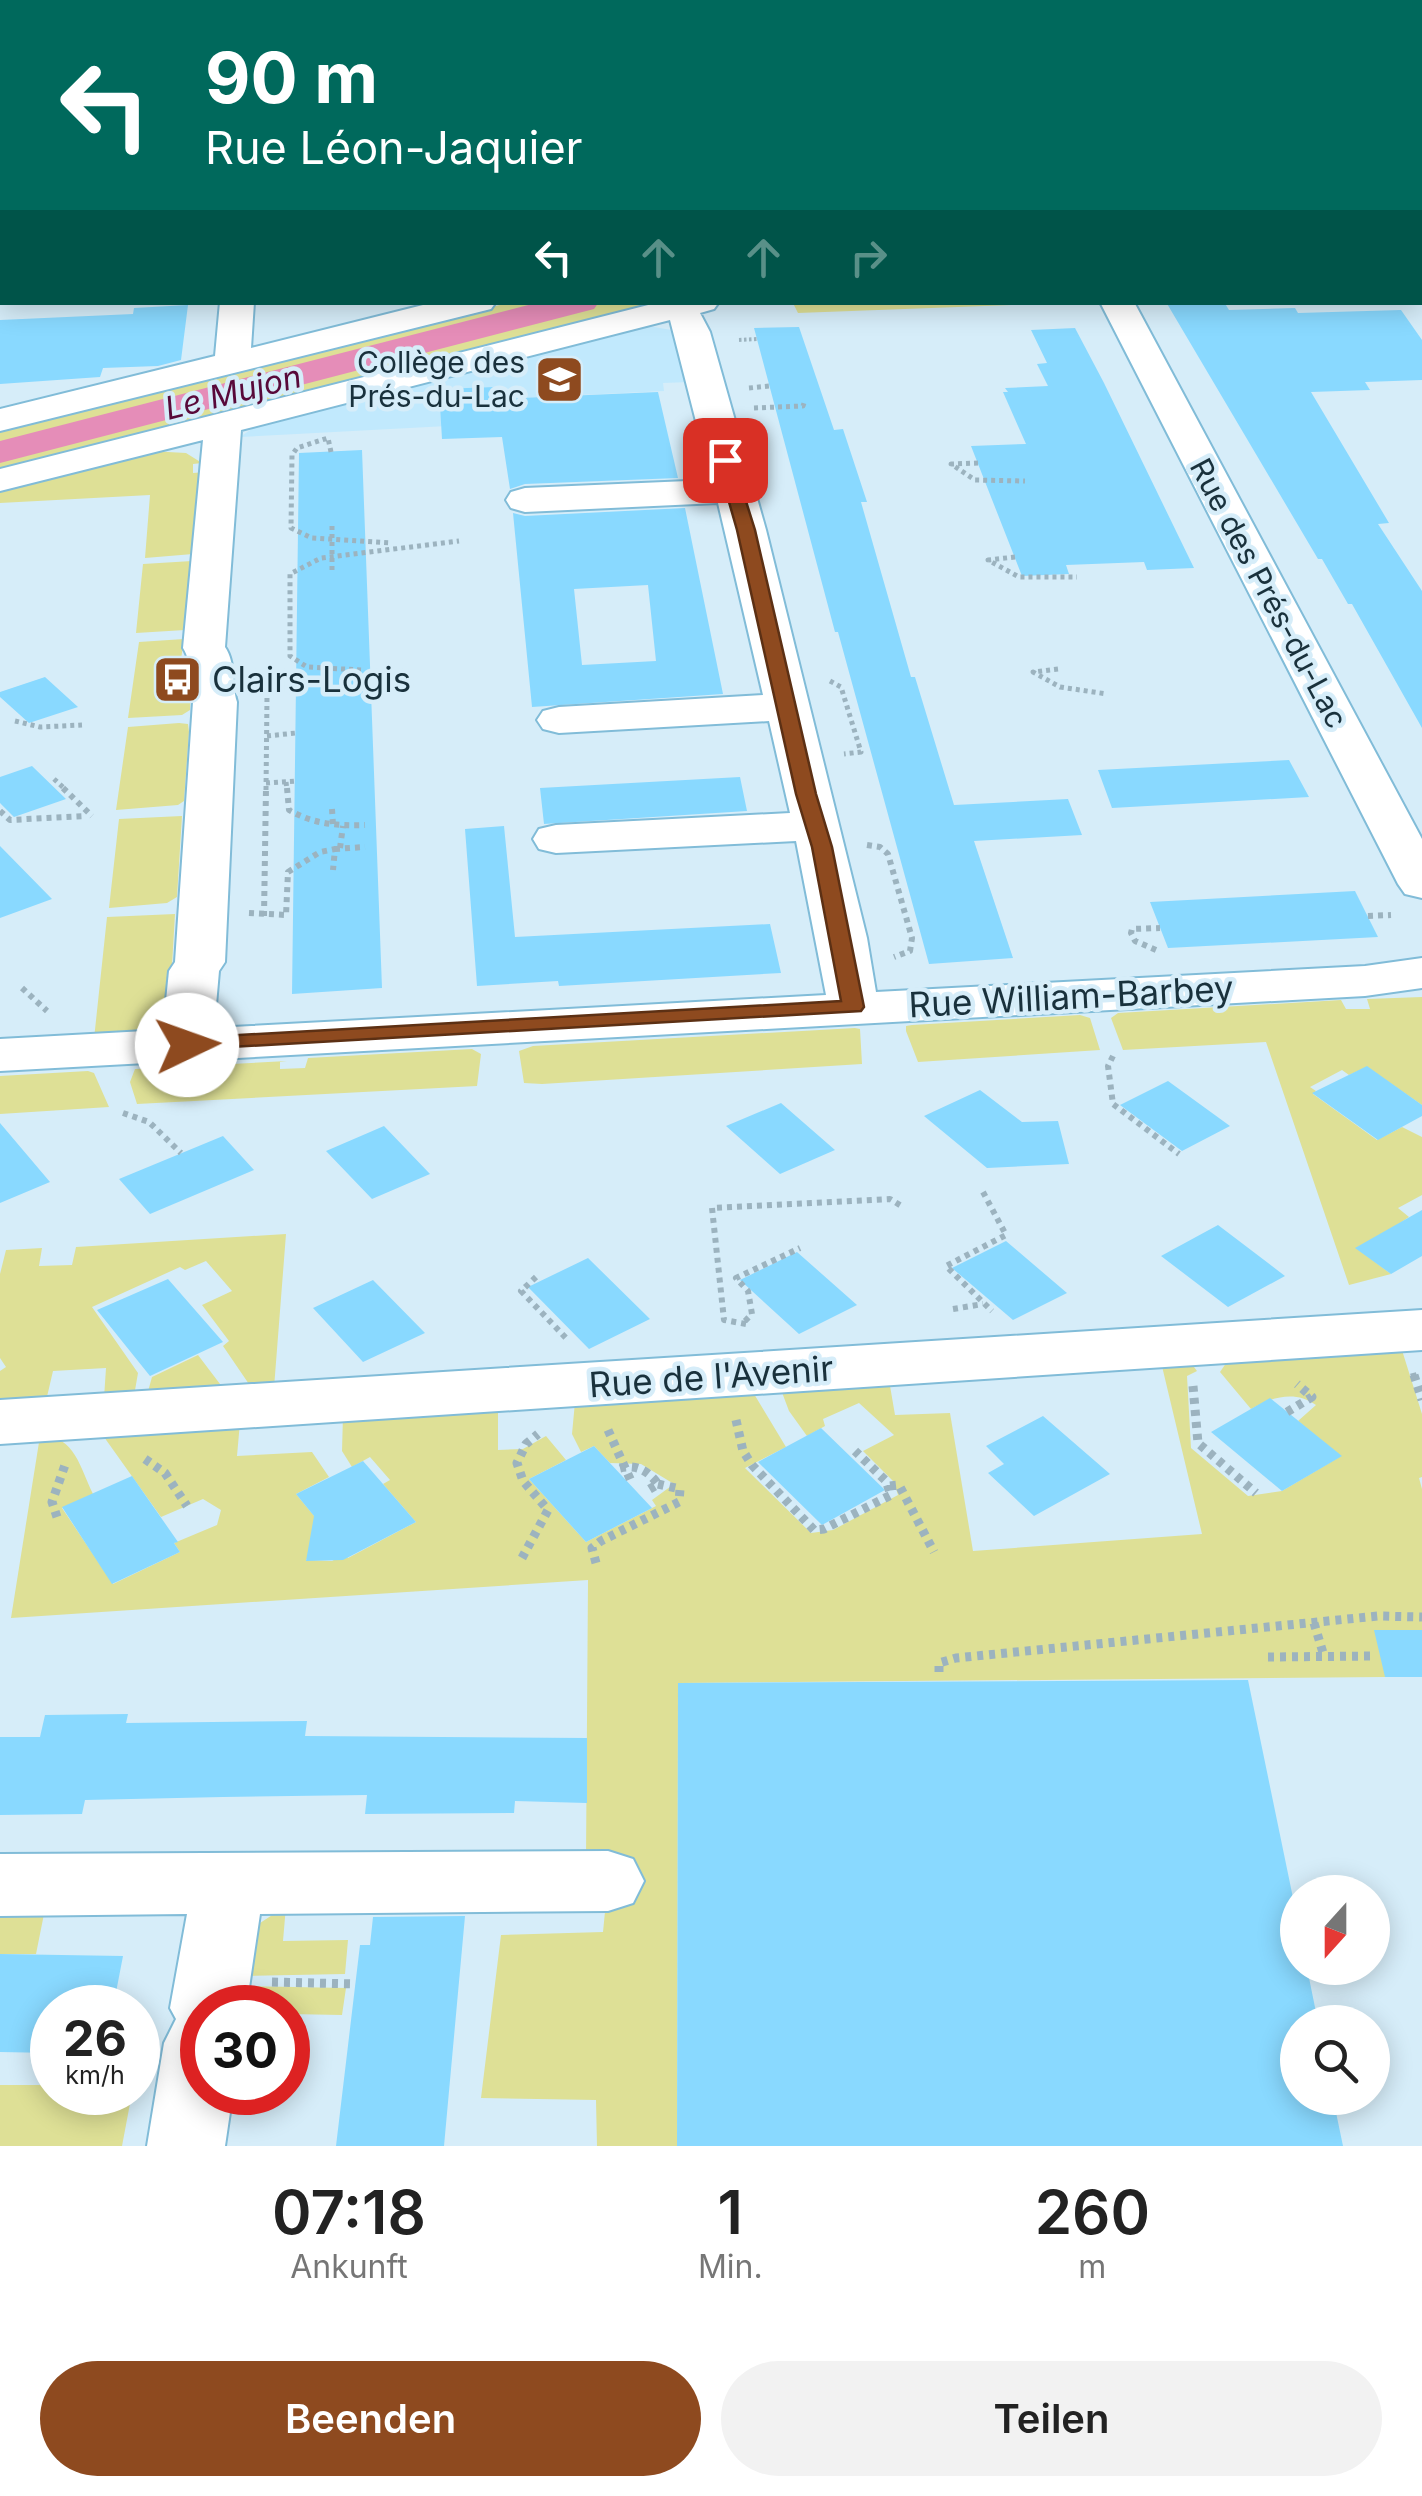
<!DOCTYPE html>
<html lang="de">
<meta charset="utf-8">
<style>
:root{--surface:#fff;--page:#f2f2f2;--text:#222;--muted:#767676;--accent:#8e4a1f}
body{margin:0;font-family:Inter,sans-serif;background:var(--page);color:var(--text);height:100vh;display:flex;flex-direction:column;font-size:38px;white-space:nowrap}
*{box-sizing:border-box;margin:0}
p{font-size:32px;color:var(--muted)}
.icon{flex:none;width:55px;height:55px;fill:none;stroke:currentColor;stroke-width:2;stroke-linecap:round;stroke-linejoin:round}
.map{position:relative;height:2146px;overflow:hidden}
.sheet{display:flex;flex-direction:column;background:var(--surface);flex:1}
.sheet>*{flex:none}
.guide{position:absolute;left:0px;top:0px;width:1422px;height:305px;box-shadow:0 5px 25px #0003;background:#00695c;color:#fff;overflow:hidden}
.needle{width:65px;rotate:201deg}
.tools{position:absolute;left:1280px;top:1875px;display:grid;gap:20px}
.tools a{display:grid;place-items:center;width:110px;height:110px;border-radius:50%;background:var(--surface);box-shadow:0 5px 25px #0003;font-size:50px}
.speed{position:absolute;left:30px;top:1985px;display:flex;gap:20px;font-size:50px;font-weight:700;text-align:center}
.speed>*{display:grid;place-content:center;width:130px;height:130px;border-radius:50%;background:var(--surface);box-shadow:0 5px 25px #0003;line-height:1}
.speed small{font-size:25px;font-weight:400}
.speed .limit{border:15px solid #d22;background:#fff;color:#111}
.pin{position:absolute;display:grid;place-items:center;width:85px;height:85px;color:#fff;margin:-42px;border-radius:20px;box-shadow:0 5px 15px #0006}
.me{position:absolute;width:110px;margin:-55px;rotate:87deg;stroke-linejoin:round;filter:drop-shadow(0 0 8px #0008)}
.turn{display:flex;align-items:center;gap:35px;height:210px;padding:0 40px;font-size:45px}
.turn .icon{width:130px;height:130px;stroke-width:2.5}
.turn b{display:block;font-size:70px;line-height:85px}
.lanes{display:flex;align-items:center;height:95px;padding:0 40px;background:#0003;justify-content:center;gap:50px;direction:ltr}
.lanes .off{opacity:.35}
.eta{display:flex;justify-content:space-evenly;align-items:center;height:170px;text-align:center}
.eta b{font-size:60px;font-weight:600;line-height:70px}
.cta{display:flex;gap:20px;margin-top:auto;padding:20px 40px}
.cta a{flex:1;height:115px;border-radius:60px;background:var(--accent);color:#fff;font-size:40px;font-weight:600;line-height:115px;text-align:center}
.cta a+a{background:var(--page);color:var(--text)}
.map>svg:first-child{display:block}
.built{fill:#c1e9fd}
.green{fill:#dee096}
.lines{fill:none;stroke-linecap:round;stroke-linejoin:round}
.canal{fill:#e58db8;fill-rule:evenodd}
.building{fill:#89d9ff;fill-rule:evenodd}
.minor-casing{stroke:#81bcd8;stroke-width:4}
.path-far3{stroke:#9cb3bf;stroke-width:4;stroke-dasharray:2.5 2.5;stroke-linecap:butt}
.path-far2{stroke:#9cb3bf;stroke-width:5;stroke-dasharray:4 4;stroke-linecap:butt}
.path-far1{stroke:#9cb3bf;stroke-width:6;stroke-dasharray:5 5;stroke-linecap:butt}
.path{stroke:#9cb3bf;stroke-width:9;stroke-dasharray:6 6;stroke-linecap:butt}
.minor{fill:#fff;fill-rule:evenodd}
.route{fill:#8e4a1f;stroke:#5c3014;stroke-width:2.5}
.labels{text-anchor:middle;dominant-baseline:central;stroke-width:9;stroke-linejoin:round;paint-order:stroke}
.far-poi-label{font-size:30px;fill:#19313c;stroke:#d6edf9;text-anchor:end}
.far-street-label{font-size:30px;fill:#19313c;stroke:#d6edf9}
.far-water-label{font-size:32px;font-style:italic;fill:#580939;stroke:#d6edf9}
.poi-label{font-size:35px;fill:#19313c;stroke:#d6edf9;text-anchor:start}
.street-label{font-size:35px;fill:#19313c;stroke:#d6edf9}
</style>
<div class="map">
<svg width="1422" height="2146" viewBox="0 0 1422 2146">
<rect width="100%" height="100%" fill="#d6edf9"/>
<path class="built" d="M643,325L677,331L690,382L663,383L664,391L495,399L493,387L440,389L441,420L466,425L240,437L262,422Z"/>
<path class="green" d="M125,0H535L126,2Z
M508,303H565L0,446V428Z
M598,303H667L0,471V456Z
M793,303H1065L798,313Z
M150,451L186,453L202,463L193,464V473L206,472L193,554L145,558L150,495L0,503V488Z
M192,561L185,630L136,633L143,564Z
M184,639L179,673L172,674L170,682H191L190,710L182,715L128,718L139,642Z
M179,723L188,724L189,732L184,801L178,805L116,810L128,727Z
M182,816L177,897L167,903L109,908L119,819Z
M175,914L170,1000C154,1030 125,1034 94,1039L107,917Z
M1422,997V1105L1367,1067L1349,1075L1342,1070L1310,1087L1316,1091L1313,1094L1377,1140L1402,1127L1422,1137V1195L1398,1208L1409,1217L1359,1250L1391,1274L1349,1285L1266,1042L1123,1050L1111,1018L1118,1013L1341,1000L1346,1009H1370L1367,999Z
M1080,1015L1090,1018L1100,1050L918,1062L906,1031V1026L912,1025Z
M855,1028L860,1029L862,1064L542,1084L524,1083L519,1051L533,1046Z
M472,1049L481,1054L477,1086L137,1104L130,1082L135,1069L287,1061L280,1062V1069L305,1068L308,1058Z
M88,1071L94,1073L109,1107L0,1114V1076Z
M286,1234L274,1388L253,1390L223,1346L229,1341L202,1305L232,1291L206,1261L185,1270L180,1267L92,1307L138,1373L134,1396L104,1398L106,1368L53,1371L46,1401L0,1404V1371L6,1367L0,1358V1274L6,1250L42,1248L39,1266L72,1265L76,1247Z
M1401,1347L1422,1414V1477L1419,1478L1422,1489V1630L1385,1677L678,1683L677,2146H597L596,2100L481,2098L501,1935L603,1932L608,1881L586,1860L588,1580L11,1618L40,1436C74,1434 80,1467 93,1494L62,1508L113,1584L180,1552L174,1543L217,1525L221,1510L203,1499L161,1517L104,1437L108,1433L240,1422L237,1456L312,1452L329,1477L296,1494L325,1529L306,1560L332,1561L345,1554L348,1558L416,1522L383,1484L390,1480L370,1457L352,1467L342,1451L343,1415L498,1405V1450L523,1449L546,1436L566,1460L529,1479L586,1542L656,1506L652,1500L674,1484L641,1464L610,1463L594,1446L581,1452L572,1434L575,1402L751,1389L786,1447L745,1468L811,1533L833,1530L898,1495L894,1482L863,1451L894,1435L859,1403L823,1419L825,1426L807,1436L789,1411L780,1387L889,1380L895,1415L950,1413L973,1551L1202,1534L1161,1362L1188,1359L1197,1371L1187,1376L1191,1448L1248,1496L1282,1491L1341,1456L1298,1421L1316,1405C1295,1390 1272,1397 1251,1409L1220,1372L1231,1356Z
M198,1355L220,1384L218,1391L147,1395L152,1377Z
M46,1904L36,1954H0V1905Z
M286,1906L283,1941L348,1940L345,1974L238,1976L257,1925Z
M236,1986L346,1988L342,2015L288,2014V2008H233Z
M0,2085H52V2092L132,2093L122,2146H0Z"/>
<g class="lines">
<path class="canal" d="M1420,77H1422V95H1420Z
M540,302H599L594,309L0,463V441Z"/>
</g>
<path class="building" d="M1166,302H1224L1229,310L1295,308L1298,313L1401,310L1422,340V380L1365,382L1370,390L1311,392L1389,523L1378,524L1422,591V728L1352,604H1348L1322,559H1318Z
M188,305L181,360L158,366L103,368L100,377L0,384V320L133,314L134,308Z
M799,327L834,430L843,429L867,502H861L911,677H915L954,805L1068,799L1082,835L974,841L1013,958L929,964L838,632H835L754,328Z
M1075,328L1104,383L1194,568L1147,570L1144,562L1066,565L1069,574L1022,576L971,446L1026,444L1003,392H1008L1005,388L1048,386L1037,364L1047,363L1031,330Z
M494,387L495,399L658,392L678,478L525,484L510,489L502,437L442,439L439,389Z
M362,450L382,988L292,994L299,453Z
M685,508L723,694L532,707L513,513L525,516ZM648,585L656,661L582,665L574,589Z
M45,677L78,707L29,723L0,697V692Z
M1289,760L1309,797L1112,808L1098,770Z
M32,766L66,799L14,817L0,803V777Z
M740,777L747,811L544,824L540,788Z
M504,826L515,937L770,924L781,973L559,986L558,981L477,986L465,829Z
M0,846L52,899L0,918Z
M1355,891L1378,937L1168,948L1150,902Z
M1367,1066L1422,1105V1116L1378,1140L1312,1093Z
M1168,1081L1230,1126L1182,1151L1120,1105Z
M980,1090L1022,1122L1058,1121L1069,1164L987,1168L924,1116Z
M781,1103L835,1150L780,1174L726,1126Z
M0,1123L50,1182L0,1203Z
M384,1126L430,1174L372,1199L326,1151Z
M223,1136L254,1170L150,1214L119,1179Z
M1422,1210V1256L1391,1274L1355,1248Z
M1218,1225L1285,1276L1228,1307L1161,1256Z
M1006,1241L1067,1293L1013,1320L952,1268Z
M797,1252L857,1305L799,1334L740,1280Z
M588,1258L650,1319L589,1349L528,1287Z
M168,1279L223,1342L150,1376L97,1310Z
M373,1280L425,1333L363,1362L313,1308Z
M1270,1398L1342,1456L1282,1491L1211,1432Z
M1043,1416L1110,1474L1034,1516L988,1473L1004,1464L986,1446Z
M821,1428L885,1490L822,1525L758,1462Z
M594,1446L652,1508L586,1542L529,1479Z
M363,1461L416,1522L343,1560L306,1561L314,1516L296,1494Z
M132,1476L178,1542L174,1543L180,1552L112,1584L62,1507Z
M1374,1630H1422V1677H1385Z
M1248,1680L1298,1922V1968H1307L1318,2022H1298V2098H1333L1343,2146H677L678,1683Z
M128,1714L126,1723L307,1721L305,1736L587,1738V1803L515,1801L514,1813L365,1814L367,1795L223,1797L85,1800L82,1814L0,1815V1737H40L45,1715Z
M465,1916L444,2146H336L360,1945H370L373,1917Z
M0,1954L123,1956L113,2008H52V2053L0,2052Z"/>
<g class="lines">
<defs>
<path id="minor" d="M745,0H771V2H745Z
M953,0H979L980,2H954Z
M0,68L2,69V86H0Z
M0,229H2V249H0Z
M220,302H254L251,348L435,302H496L491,309L0,431V409L215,356Z
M660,302H719L714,309L700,313L710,332L766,530L867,938L876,992L1365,966L1422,958V988L1365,996L0,1071V1039L163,1030L169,971L175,962L193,702C188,684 193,663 183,648L203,440L0,491V469ZM670,320L711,480L525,488L511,492L506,500L511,508L525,512L718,503L763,695L559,707L543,711L537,720L543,729L559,733L769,721L790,813L556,825L539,829L533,839L539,849L556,853L796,841L826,995L214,1028L219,971L225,962L237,702C231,683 236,663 225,647L241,430Z
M1100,302H1134L1422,839V898L1405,894L1398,884Z
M1422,1310V1350L0,1444V1400Z
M608,1851L633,1859L644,1881L633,1903L608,1911L260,1914L246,2008H202V2092H233L225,2146H147L164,2043L176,2019L170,2008L187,1914L0,1916V1854Z"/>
</defs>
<use href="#minor" class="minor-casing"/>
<path class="path-far3" d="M222,0L231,2
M325,0L334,2
M555,0L561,1
M170,2L194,0
M395,2L424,0
M681,2L703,0
M739,340L758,339"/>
<path class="path-far2" d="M749,388L770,386
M754,408L803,406L805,400
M331,452L328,438L297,448L292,455L291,528L312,538L392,543
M978,463L951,464L975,480L1025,481
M332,526V571
M1015,557L988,560L1019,577H1077
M1058,669L1033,672L1060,687L1107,694
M361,670L307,667L290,656V574L321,558L459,541
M830,681L841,687L861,752L844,754
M15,721L40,727L82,725
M267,736L296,733
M54,779L66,790
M286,782L287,790
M266,783L296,781
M266,790L267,696"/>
<path class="path-far1" d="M63,788L92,816
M287,788L289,810C313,824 337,826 365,825
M332,809L333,825
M0,811L10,820L85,816
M867,845L880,847L888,854L912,938L910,951L894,957
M340,848L343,826
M335,849L365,847
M249,913L286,915L288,872L320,852L335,849L333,870
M264,916L266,788
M1368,916L1391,915
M1156,950L1135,941L1131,933L1132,929L1160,928
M22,988L47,1011
M1113,1056L1108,1066L1113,1104L1179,1154
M123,1113L149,1122L181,1153
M983,1192L1006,1235L946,1266L992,1311
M536,1277L521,1291L566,1338
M953,1309L983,1304
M745,1321L752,1314L748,1291L736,1278L800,1248
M746,1324L724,1320L712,1208L890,1199L903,1207
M1413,1373L1414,1377"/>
<path class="path" d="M1414,1375L1422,1400
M1193,1386L1198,1443L1256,1493
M1287,1412L1312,1397L1297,1384
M736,1420L743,1451L752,1465L814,1530L824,1529L891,1495L886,1481L855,1451
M608,1430L631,1481
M145,1459L165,1473L187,1506
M620,1468C637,1464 648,1471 658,1484L645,1492
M890,1486L899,1485L934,1552
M57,1517L52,1502L66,1462
M522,1558L548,1510L523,1481L517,1463L526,1444L538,1434
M596,1563L592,1548L601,1541L679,1502L680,1489L658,1484
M1314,1623L1324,1656
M1268,1657L1375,1656
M939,1672V1663L956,1658L1378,1616L1422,1617
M272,1982L356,1984"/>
<use href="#minor" class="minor"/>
</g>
<path class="route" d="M725,455L733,460L755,530L816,794L832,847L864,1007L861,1011L179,1050L176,1045L187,1038L841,1001L812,847L796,794L737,530L717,460Z"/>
<defs>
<symbol id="school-square" viewBox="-11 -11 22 22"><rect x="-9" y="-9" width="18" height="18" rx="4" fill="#8e4a1f" stroke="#d6edf9"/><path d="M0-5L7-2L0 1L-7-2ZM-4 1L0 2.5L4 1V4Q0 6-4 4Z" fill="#fff"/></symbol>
<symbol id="bus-square" viewBox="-11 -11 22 22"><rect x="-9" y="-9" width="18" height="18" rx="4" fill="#8e4a1f" stroke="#d6edf9"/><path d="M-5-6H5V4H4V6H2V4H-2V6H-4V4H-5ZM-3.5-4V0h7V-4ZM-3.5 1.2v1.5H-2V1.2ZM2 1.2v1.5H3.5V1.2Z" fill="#fff"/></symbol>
</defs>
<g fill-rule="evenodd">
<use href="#school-square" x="532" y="352" width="55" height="55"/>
<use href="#bus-square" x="150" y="652" width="55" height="55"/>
</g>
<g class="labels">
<g class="far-poi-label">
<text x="525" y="362">Collège des<tspan x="525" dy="34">Prés-du-Lac</tspan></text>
</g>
<g class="far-street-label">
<text transform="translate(1269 593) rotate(62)">Rue des Prés-du-Lac</text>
</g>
<g class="far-water-label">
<text transform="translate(233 392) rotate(-14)">Le Mujon</text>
</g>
<g class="poi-label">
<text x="212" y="679">Clairs-Logis</text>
</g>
<g class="street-label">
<text transform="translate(1071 996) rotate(-3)">Rue William-Barbey</text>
<text transform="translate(711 1376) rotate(-4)">Rue de l'Avenir</text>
</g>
</g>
</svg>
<div class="tools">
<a><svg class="needle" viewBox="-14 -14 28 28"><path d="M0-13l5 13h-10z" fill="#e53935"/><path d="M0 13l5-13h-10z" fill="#767676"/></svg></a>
<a><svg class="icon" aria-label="search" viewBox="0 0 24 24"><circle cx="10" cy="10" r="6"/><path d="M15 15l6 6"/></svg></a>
</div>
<div class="speed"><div>26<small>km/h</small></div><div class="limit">30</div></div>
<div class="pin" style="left:725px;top:460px;background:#d93025"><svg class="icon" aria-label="arrive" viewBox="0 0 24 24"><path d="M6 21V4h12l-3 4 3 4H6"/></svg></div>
<svg class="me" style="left:187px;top:1045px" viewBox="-20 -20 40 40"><circle r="19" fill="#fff"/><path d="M0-13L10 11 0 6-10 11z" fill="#8e4a1f"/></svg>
<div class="guide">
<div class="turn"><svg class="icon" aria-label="left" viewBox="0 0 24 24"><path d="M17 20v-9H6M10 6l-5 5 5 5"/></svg><div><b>90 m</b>Rue Léon-Jaquier</div></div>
<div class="lanes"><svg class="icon" aria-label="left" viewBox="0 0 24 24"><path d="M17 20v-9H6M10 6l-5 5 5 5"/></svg><svg class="icon off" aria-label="ahead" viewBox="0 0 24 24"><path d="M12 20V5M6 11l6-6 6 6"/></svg><svg class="icon off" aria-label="ahead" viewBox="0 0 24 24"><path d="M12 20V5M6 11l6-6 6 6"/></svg><svg class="icon off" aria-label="right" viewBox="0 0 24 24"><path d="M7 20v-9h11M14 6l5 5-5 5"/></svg></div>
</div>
</div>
<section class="sheet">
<div class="eta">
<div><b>07:18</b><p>Ankunft</p></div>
<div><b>1</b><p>Min.</p></div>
<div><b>260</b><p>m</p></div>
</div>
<div class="cta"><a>Beenden</a><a>Teilen</a></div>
</section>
